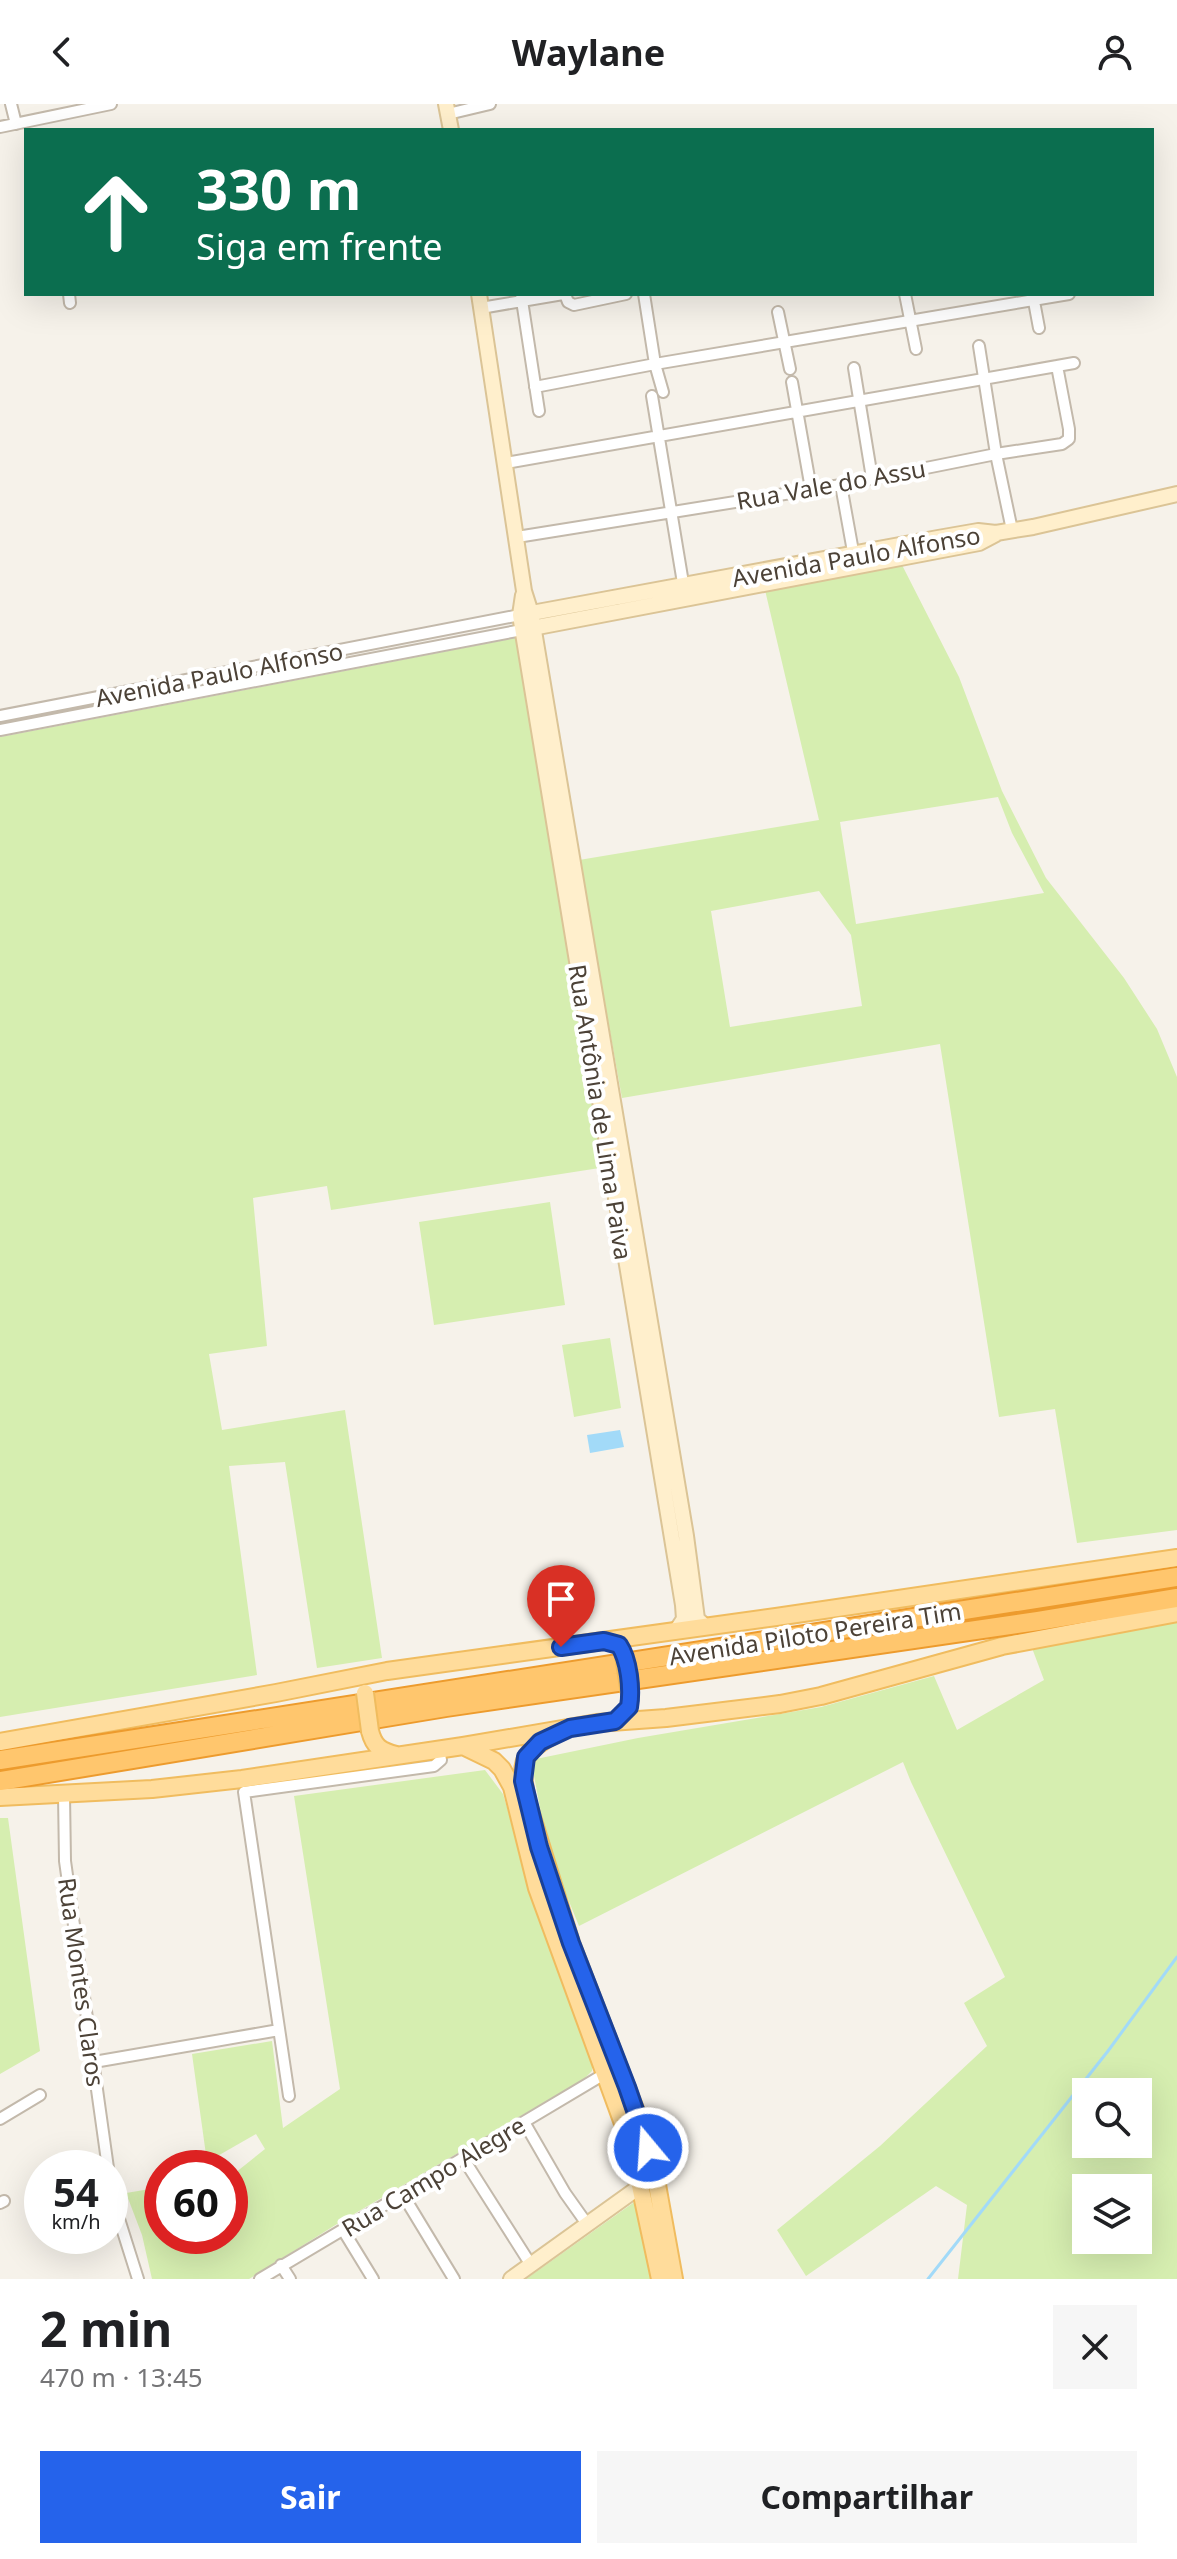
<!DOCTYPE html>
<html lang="pt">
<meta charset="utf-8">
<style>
:root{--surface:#fff;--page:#f6f6f6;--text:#202124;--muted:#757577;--accent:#2563eb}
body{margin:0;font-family:"Noto Sans",sans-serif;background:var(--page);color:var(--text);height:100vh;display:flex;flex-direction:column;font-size:30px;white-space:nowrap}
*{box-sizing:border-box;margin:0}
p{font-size:26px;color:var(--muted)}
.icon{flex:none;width:44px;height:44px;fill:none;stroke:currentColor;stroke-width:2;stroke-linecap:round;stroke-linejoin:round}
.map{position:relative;height:2175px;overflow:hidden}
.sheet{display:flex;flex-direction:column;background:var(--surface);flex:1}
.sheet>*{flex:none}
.guide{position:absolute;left:24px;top:24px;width:1130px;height:168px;border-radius:0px;box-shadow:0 8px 32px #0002;background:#0b6e4f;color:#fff;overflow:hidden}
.fabs{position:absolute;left:1072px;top:1974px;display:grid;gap:16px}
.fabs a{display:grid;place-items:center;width:80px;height:80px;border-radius:0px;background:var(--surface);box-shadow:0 8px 32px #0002;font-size:40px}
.speed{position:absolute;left:24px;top:2046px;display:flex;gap:16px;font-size:40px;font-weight:700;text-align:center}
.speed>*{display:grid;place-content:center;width:104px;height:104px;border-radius:50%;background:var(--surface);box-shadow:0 8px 32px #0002;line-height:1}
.speed small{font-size:20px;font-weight:400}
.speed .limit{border:12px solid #d22;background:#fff;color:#111}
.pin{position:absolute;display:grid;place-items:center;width:68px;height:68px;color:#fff;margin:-82px -34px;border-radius:50% 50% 50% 0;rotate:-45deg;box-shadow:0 0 8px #0007}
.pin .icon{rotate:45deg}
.me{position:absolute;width:88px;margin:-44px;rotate:342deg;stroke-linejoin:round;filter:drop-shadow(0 0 6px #0008)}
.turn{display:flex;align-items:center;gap:28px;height:168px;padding:0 40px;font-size:36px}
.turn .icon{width:104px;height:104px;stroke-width:2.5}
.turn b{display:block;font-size:56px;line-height:68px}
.round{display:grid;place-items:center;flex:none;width:84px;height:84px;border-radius:0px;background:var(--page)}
.summary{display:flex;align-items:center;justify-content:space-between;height:136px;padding:0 40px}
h1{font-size:48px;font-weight:700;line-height:60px}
.primary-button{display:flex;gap:16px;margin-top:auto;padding:16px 40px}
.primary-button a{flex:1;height:92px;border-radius:0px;background:var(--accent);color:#fff;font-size:32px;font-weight:700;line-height:92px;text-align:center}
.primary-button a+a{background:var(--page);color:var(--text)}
header{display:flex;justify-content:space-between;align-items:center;height:104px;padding:0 40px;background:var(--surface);font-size:36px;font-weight:700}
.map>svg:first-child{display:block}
.green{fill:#d6eeb0;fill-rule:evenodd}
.water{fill:#a2daf8}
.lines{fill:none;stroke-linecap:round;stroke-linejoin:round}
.stream{stroke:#a2daf8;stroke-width:3}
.street-casing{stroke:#c3b9ab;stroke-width:14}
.secondary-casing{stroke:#dbc496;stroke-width:18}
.primary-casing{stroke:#f0bc5f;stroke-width:20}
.highway-casing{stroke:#ed9b2d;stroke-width:22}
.street{stroke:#fff;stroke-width:10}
.secondary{stroke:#ffefcc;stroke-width:14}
.primary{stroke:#ffdc9b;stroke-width:16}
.highway{stroke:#ffc66d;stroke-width:18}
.primary-bridge-casing{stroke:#f0bc5f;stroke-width:20;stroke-linecap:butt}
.primary-bridge{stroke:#ffdc9b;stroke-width:16}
.route-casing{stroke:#184099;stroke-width:20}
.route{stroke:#2563eb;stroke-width:14}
.labels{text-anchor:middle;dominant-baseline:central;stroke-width:8;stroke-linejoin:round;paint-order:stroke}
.street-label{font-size:24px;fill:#4c4237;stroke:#fff}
</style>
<header><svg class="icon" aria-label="back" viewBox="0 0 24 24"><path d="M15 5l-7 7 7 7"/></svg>Waylane<svg class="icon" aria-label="person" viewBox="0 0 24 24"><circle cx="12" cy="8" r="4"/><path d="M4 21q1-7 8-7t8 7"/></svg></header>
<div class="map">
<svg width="1177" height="2175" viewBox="0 0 1177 2175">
<rect width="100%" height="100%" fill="#f6f2ea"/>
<path class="green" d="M902,461L959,573L1002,687L1046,774L1124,874L1157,925L1177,973V1426L1077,1439L1055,1305L999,1313L940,940L622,994L579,756L819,716L765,486ZM998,693L1012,729L1044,789L856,820L840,718ZM819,787L851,831L862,902L730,923L711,807Z
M520,533L606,1063L331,1106L327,1082L253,1094L267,1242L209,1250L222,1326L345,1306L382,1554L317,1564L285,1358L229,1362L257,1571L0,1613V633Z
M550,1098L565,1201L434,1221L419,1118Z
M610,1234L621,1304L574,1313L562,1241Z
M1177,1518V2175H958L967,2101L936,2082L806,2172L777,2126L880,2042L987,1942L964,1899L1005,1873L911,1678L903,1658L579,1822L548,1746L531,1656L638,1634L821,1603L934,1572L957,1626L1044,1576L1032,1544ZM1086,1988H1138V2040H1086ZM1086,2084H1138V2136H1086Z
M485,1666L503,1690L549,1843L592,1954V1967L584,1975L337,2120L249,2175H152L142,2131L126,2089L162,2083V2132H230V2073L265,2045L256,2030L207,2058L192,1950L272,1937L283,2024L340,1985L294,1692Z
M0,1714H8L40,1947L0,1970Z
M640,2094L656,2175H526Z"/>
<path class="water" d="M620,1326L624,1343L590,1349L587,1331Z"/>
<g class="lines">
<path class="stream" d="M928,2175L1108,1947L1177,1853"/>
<defs>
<path id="street" d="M11,0L16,20
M448,10L490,0
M0,23L111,0
M69,190L70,199
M521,190L539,307
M565,190L568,198L574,201L626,190
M644,190L655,260L663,288
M905,190L916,245
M1033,192L1039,224
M481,204L563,190
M778,208L790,265
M979,242L996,350L1012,426
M854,264L872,374
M792,278L811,385
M535,283L655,260L1069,190
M652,292L684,485
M506,359L1074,259
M841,381L854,453
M517,433L841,381L996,350L1062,340L1069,335V325L1057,262
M0,612L520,511
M0,626L522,526
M64,1691L65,1757L108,2064
M94,1958L279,1926
M289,1992L244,1688L434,1662L441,1656L439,1646
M0,2015L40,1991
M524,2018L565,2089L587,2120
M463,2054L531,2161
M110,2076L114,2099L138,2175
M403,2091L454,2175
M0,2099L4,2097
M343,2126L373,2175
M281,2161L290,2175
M260,2175L606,1969"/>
<path id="secondary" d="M446,0L451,26
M479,190L524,487L531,509L686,1432L697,1515L705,1522
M523,491L520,511L683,1501L684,1515L676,1527
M521,511L938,434L978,427L996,429L1033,423L1177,390
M527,525L979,439L996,430
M511,2175L642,2081"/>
<path id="primary" d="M370,1627C374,1643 381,1647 396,1651
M554,1631C518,1649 520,1663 528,1700L571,1839L635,2005L648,2044L656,2075L674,2175
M0,1638L276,1589L387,1567L776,1513L1177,1454
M463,1642L494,1657L502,1665L512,1683L537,1784L632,2044L660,2175
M0,1693L152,1685L242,1675L463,1642L597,1619L666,1614L780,1600L821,1592L1002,1542L1177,1509"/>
<path id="highway" d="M0,1656L1177,1473
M0,1677L446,1603L1038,1517L1177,1494"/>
</defs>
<use href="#street" class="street-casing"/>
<use href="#secondary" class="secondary-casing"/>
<use href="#primary" class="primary-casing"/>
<use href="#highway" class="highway-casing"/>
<use href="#street" class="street"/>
<use href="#secondary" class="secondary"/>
<use href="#primary" class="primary"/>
<use href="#highway" class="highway"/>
<defs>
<path id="primary-bridge" d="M624,1552L630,1590
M365,1589L370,1627"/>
</defs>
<use href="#primary-bridge" class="primary-bridge-casing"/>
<use href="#primary-bridge" class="primary-bridge"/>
</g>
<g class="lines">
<defs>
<path id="route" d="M561,1543L604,1537L619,1541C629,1556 632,1585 629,1603L615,1617L570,1624L540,1638L526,1653L523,1677L539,1743L571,1839L627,1983L648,2044"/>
</defs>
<use href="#route" class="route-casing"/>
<use href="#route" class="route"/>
</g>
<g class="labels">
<g class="street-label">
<text transform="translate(831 380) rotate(-10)">Rua Vale do Assu</text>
<text transform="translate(856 452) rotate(-10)">Avenida Paulo Alfonso</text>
<text transform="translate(219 570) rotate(-11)">Avenida Paulo Alfonso</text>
<text transform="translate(601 1008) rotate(81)">Rua Antônia de Lima Paiva</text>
<text transform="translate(815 1529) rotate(-9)">Avenida Piloto Pereira Tim</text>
<text transform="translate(82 1878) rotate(82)">Rua Montes Claros</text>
<text transform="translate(433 2072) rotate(-31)">Rua Campo Alegre</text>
</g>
</g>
</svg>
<div class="fabs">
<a><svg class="icon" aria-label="search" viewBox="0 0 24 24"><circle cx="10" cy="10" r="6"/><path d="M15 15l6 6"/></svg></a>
<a><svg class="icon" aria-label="layers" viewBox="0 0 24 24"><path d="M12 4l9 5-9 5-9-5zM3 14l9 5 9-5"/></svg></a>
</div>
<div class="speed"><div>54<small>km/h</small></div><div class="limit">60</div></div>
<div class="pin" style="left:561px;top:1543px;background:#d93025"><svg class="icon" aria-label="arrive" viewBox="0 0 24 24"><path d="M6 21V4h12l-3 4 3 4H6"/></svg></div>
<svg class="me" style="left:648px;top:2044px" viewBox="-20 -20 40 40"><circle r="17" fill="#2563eb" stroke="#fff" stroke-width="3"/><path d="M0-11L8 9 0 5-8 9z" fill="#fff"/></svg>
<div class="guide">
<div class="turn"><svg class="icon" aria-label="ahead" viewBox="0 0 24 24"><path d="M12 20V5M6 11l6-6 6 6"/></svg><div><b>330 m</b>Siga em frente</div></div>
</div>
</div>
<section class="sheet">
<div class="summary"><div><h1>2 min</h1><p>470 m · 13:45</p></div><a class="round"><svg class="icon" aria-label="close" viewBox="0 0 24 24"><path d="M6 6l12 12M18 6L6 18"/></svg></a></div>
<div class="primary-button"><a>Sair</a><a>Compartilhar</a></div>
</section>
